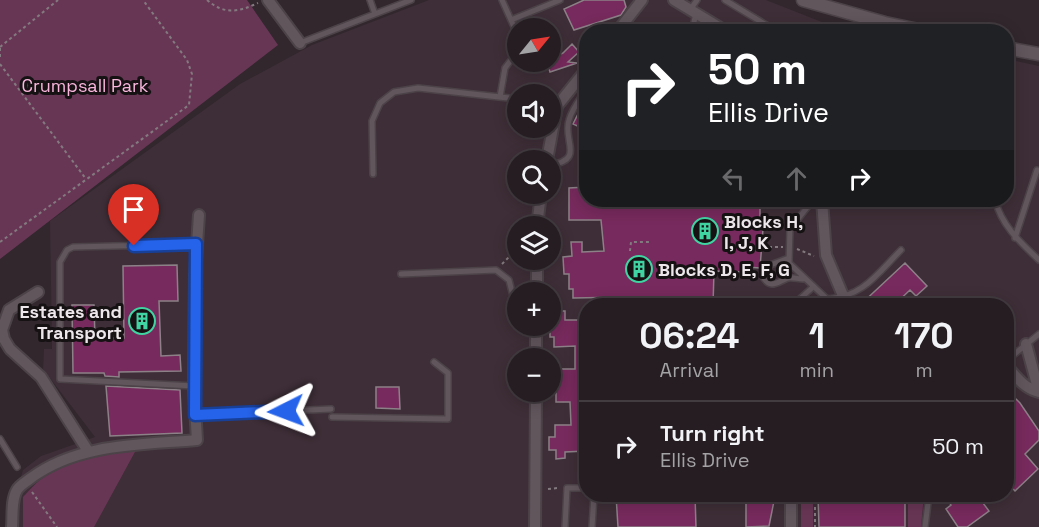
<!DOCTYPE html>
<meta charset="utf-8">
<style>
:root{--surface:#251d22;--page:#312a2f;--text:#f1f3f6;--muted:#a3a2a5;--line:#423b40}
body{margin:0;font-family:"Space Grotesk",sans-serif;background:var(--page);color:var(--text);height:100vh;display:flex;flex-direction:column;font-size:22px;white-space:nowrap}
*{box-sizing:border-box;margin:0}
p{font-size:20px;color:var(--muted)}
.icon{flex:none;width:33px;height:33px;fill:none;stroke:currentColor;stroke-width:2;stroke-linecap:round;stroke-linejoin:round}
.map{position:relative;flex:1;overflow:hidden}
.panel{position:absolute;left:579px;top:298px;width:435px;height:204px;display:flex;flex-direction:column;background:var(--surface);border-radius:24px;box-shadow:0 3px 15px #0003,0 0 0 2px var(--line)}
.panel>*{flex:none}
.hud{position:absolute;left:579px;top:24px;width:435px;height:183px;border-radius:24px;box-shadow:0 3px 15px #0003,0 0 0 2px var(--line);background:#202124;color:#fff;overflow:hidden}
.needle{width:39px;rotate:60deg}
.tools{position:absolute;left:507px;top:18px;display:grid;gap:12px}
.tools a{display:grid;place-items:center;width:54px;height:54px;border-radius:50%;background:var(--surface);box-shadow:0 3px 15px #0003,0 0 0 2px var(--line);font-size:30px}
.pin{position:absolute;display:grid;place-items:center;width:51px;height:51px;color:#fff;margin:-62px -26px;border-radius:50% 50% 50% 0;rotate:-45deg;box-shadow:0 0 6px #0007}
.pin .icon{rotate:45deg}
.me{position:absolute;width:66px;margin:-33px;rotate:267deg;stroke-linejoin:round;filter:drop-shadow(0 0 4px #0008)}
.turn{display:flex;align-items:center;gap:21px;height:126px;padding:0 30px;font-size:27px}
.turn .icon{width:78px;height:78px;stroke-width:2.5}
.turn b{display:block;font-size:42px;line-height:51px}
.lanes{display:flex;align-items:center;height:57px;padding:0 30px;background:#0003;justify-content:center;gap:30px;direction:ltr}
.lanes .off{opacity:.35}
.eta{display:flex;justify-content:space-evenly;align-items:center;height:102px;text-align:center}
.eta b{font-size:36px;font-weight:700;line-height:42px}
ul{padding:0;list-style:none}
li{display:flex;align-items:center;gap:18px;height:90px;padding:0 30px;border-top:2px solid var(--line)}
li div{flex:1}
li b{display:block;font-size:22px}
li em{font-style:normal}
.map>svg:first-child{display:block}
.built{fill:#3e2e37;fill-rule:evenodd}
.green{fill:#683655}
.building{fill:#772a5d;stroke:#8d8188;stroke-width:1.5}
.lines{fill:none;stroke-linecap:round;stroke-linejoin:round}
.service-casing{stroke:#4c4348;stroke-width:8}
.minor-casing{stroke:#4c4348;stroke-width:14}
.tertiary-casing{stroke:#4c4348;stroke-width:15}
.path{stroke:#837a7f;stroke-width:2;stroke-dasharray:3 3;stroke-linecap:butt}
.service{stroke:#62565d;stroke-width:5}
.minor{stroke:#62565d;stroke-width:10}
.tertiary{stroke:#62565d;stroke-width:12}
.route-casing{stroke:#184099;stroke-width:15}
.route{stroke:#2563eb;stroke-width:10}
.labels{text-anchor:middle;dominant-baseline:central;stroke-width:6;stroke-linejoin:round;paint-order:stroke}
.park-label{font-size:18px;fill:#fab6dd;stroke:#161214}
.poi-label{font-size:18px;font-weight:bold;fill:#ede6ea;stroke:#161214;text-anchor:start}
</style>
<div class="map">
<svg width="1039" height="527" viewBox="0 0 1039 527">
<rect width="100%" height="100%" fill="#31272d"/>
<path class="built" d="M429,0H766L827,24L868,31L586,32V200H1006L1007,59L1039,66V527H6L23,470L41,456L95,437L43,369L44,349H52L50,221L240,84L312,45ZM518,28H550V62H518ZM518,94H550V128H518ZM518,160H550V194H518ZM518,226H550V260H518ZM518,292H550V326H518ZM586,306H1006V495H586ZM518,358H550V392H518Z"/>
<path class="green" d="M0,0H247L278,45L0,259Z
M136,450L94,527H23V497C29,491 35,483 43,478C70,460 105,453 136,450Z
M801,495H813V527H801Z
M908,495H924L921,527H908Z"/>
<path class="building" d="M584,0H624L626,7L621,15L574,30L564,9Z
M572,44L579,52L568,62L577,63L550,72L547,62H550V58L563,53Z
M586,98V130L573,124Z
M586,187V200H760V229H763L760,268L747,267L746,272L714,271L713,306H626V297L573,298V289H569V274H564L563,257L572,256L571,242H582V252L604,251L601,220H569V188Z
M905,263L927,286L916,296L910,290L893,306H859Z
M177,265L178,301H159L161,356L180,355L181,371L119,372V377L105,376L104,373H73L72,305H94L95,338H124L123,266Z
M554,311H565V320H586V451L565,452V458L556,459V450H549V437H555V425H571L570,402H556V393H550V381H557L556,369H575V346L554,347V337H550V322H555Z
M106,386L180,390L182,433L110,436Z
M376,387H399L400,409L376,408Z
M1006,389L1020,403L1039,431V440L1025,454L1038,469L1015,491L1006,481Z
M616,495H695L696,527H618Z
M746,495H756L774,501L769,526L746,527Z
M818,495H905V527H819Z
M966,495H977L989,511L967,527H958L946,509L951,505L949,502L958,496L960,499Z"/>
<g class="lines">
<defs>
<path id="service" d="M370,0L375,14
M502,0L511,20
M725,0L778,32
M690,10L697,0
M696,13L694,22L698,32
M518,36L511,20L560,0
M300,43L411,0
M500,97L505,68L517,52L518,38
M550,165C586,160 562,140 569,120C572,109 580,99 586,90
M373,174L372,121L380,103L394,92L418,88L518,99
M813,200L790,229L789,263L827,299C863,297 877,274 901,250
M995,200C1002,226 1020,242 1039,260
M1015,238L1037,170
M789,258L765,267L763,277C771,290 777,282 788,278C793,277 798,279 803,279
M401,274L496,270L509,280L518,316
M792,306L813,287
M1006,361L1039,334
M194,386L60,379V262L67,250L73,247L196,244
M195,415L331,409
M332,417L448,419V373L434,362
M0,439L17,467
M565,527L567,488H586
M592,527L594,495
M925,527L929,495"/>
<path id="minor" d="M268,0L300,43
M674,0L727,32
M617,32L642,0
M547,160L557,106L586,70
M822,200L826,255L844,298L841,306
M537,226L541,194
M38,292L9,310L2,330L4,339L10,349L41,377L88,451
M537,292V260
M1026,344L1039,392
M536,358V326
M1006,365C1016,377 1024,388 1039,392
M12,527C13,516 11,500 17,490C20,485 26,482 31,478C78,443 141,445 197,440L194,390L195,275L199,215
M535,527L536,392
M791,527V495"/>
<path id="tertiary" d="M803,0L885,23L928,32
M1006,48L1039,54"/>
</defs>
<use href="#service" class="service-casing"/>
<use href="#minor" class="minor-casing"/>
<use href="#tertiary" class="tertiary-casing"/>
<path class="path" d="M207,0C224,15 239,12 258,3
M0,47L58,0
M0,48V58
M0,64L86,179
M858,205L859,200
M0,242L189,105L192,74L187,60L143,0
M763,247H783
M797,249L814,256
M630,251L631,242H651
M502,264L518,248
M548,489L558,488
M32,492L57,527
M815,495V527"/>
<use href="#service" class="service"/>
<use href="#minor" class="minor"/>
<use href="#tertiary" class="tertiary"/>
</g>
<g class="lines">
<defs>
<path id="route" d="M134,246L196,244L195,415L286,411"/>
</defs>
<use href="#route" class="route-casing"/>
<use href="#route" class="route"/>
</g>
<defs>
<symbol id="building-ring" viewBox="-11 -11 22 22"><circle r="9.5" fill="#161214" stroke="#40d4a2" stroke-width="1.5"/><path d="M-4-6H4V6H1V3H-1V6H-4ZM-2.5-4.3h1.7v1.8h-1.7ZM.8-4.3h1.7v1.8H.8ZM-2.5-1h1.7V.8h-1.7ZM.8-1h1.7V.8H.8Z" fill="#40d4a2"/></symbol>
</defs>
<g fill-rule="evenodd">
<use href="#building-ring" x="690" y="216" width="30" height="30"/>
<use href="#building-ring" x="624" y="254" width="30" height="30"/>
<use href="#building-ring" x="127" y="306" width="30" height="30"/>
</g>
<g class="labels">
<g class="park-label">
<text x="85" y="85">Crumpsall Park</text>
</g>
<g class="poi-label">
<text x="724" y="221">Blocks H,<tspan x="724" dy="21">I, J, K</tspan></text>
<text x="658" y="269">Blocks D, E, F, G</text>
<text x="122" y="311" text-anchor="end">Estates and<tspan x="122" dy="21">Transport</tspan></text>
</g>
</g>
</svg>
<div class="tools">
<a><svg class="needle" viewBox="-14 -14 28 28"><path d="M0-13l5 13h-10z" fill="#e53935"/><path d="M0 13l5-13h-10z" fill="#a3a2a5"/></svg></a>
<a><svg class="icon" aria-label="sound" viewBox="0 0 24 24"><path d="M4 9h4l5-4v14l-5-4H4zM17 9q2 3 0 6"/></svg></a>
<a><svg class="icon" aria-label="search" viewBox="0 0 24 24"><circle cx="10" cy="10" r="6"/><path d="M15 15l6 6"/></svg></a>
<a><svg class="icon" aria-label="layers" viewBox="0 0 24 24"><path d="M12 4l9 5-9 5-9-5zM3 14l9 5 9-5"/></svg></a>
<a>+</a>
<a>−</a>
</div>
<div class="pin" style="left:134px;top:246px;background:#d93025"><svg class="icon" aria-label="arrive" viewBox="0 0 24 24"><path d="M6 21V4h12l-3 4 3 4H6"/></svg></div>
<svg class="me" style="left:286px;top:411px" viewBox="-20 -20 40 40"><path d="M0-17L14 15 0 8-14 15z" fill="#2563eb" stroke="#fff" stroke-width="4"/></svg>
<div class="hud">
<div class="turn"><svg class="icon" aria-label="right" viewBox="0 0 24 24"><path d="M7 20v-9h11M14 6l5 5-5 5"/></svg><div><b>50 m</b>Ellis Drive</div></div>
<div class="lanes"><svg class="icon off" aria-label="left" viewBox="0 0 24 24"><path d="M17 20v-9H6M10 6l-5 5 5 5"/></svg><svg class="icon off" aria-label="ahead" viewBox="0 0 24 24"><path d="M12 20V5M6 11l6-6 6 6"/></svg><svg class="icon" aria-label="right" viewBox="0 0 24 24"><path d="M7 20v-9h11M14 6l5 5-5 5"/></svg></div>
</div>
<section class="panel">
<div class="eta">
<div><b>06:24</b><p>Arrival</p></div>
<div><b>1</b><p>min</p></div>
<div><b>170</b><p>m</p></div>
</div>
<ul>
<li><svg class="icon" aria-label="right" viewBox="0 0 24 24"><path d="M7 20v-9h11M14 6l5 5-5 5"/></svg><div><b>Turn right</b><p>Ellis Drive</p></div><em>50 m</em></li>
</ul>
</section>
</div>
